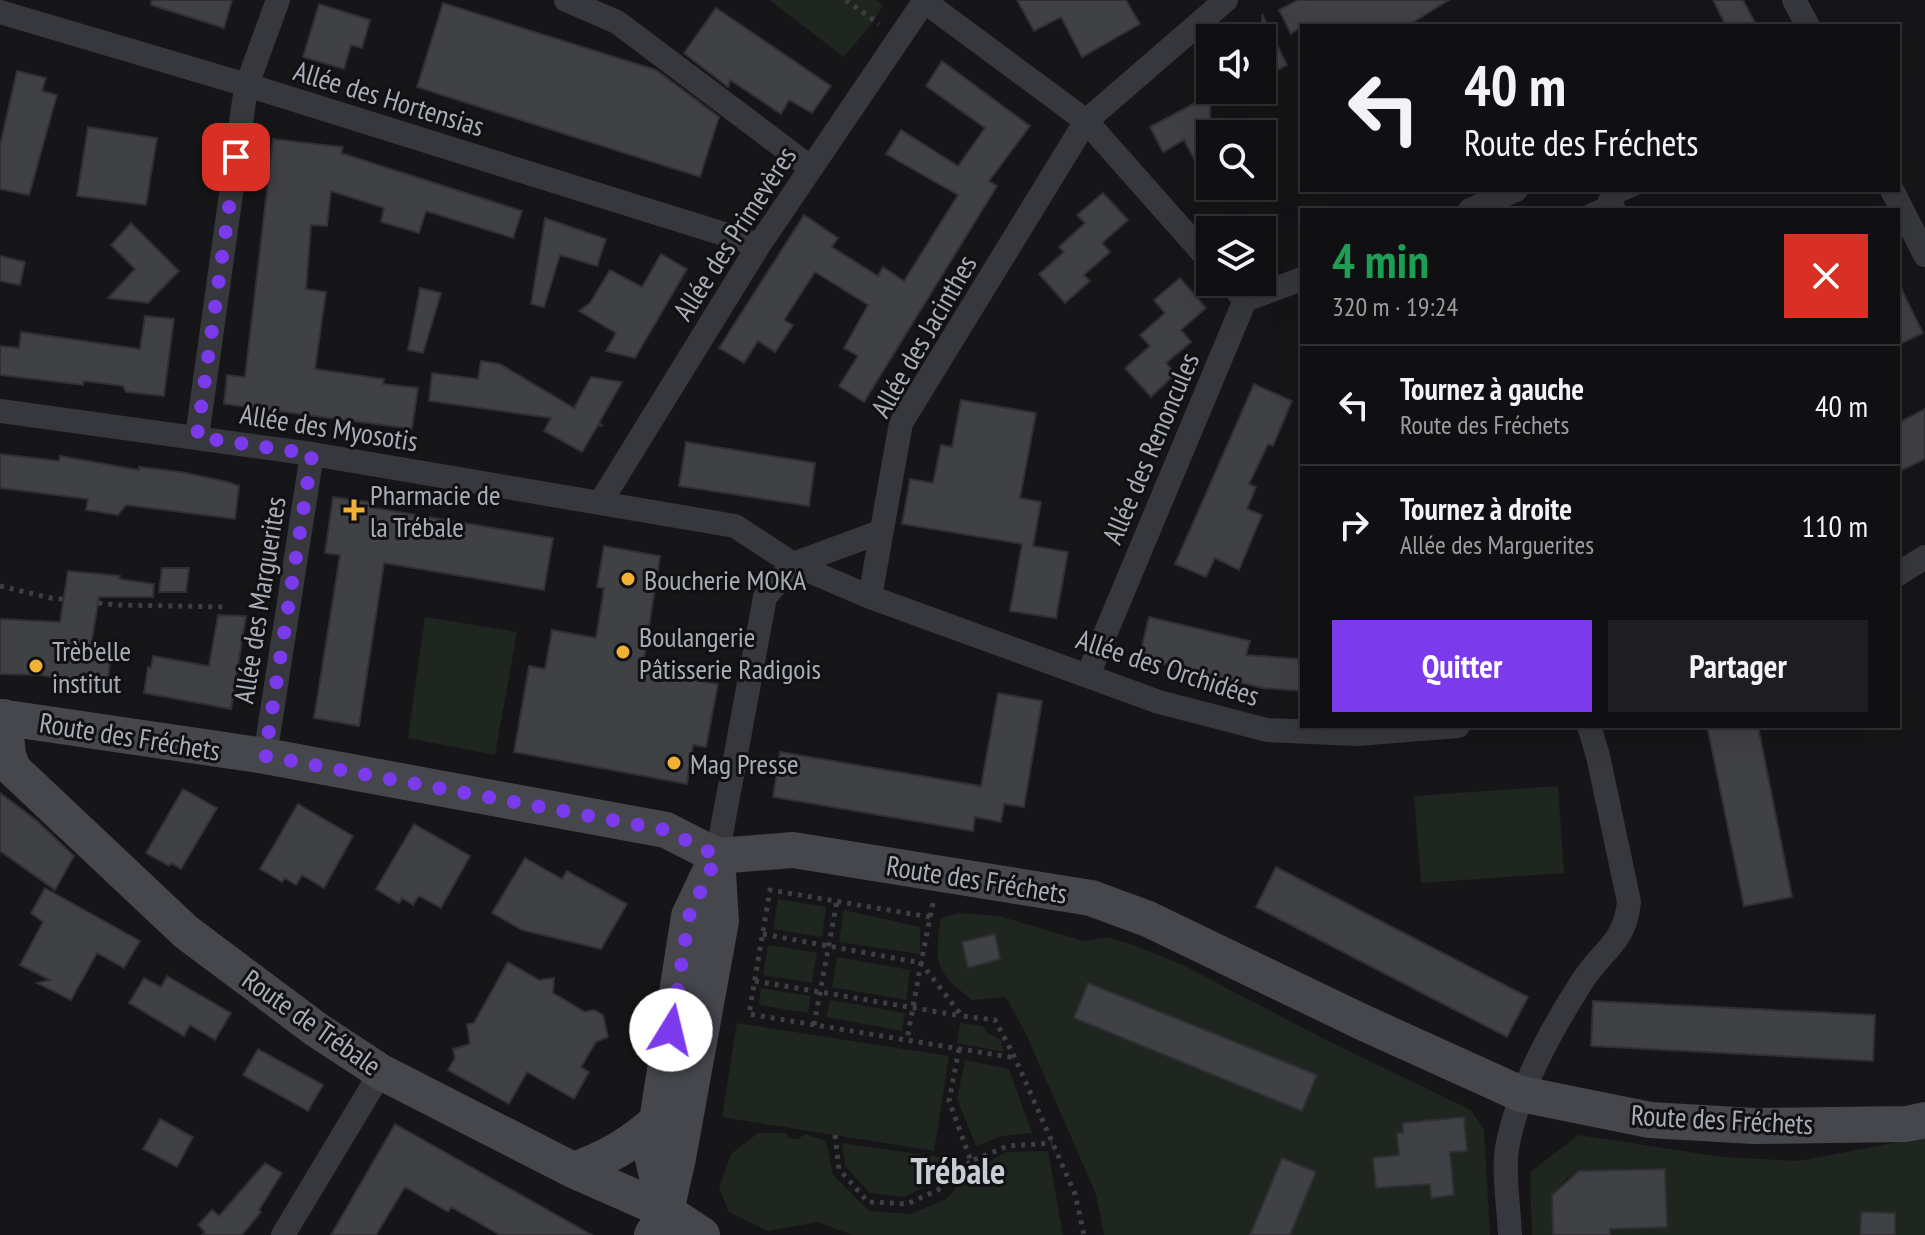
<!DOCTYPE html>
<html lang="fr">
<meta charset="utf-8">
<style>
:root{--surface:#101012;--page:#1e1e20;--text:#f1f3f6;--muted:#9c9d9f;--line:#303032;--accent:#7c3aed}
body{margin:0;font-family:"PT Sans Narrow",sans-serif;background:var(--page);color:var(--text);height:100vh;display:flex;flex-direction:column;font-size:30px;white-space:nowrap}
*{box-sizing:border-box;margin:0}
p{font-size:26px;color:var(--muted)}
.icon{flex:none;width:44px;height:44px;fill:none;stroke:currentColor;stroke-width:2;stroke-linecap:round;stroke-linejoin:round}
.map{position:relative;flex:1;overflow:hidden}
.details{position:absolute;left:1300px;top:208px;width:600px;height:520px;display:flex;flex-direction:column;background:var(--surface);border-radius:0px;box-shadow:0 8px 32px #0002,0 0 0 2px var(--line)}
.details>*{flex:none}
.hud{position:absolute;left:1300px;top:24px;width:600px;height:168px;border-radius:0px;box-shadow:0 8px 32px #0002,0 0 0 2px var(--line);background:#101012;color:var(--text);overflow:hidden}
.controls{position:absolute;left:1196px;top:24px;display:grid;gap:16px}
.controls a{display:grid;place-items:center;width:80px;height:80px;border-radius:0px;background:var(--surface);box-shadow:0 8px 32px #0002,0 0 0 2px var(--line);font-size:40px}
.pin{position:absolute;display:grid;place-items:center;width:68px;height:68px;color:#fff;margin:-34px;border-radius:16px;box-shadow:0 4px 12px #0006}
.me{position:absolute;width:88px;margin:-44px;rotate:9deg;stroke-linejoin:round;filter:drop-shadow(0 0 6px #0008)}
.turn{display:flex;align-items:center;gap:28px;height:168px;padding:0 32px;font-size:36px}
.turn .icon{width:104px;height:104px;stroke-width:2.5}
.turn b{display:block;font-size:56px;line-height:68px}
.round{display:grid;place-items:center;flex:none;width:84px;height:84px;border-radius:0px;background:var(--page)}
.summary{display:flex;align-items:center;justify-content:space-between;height:136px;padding:0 32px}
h1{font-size:48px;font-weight:700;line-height:60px;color:#1e9e55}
.cta{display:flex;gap:16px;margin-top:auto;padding:16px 32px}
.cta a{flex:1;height:92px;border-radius:0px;background:var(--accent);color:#fff;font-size:32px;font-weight:700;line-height:92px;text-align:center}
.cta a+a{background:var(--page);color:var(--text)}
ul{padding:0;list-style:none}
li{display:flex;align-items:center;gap:24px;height:120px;padding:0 32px;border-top:2px solid var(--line)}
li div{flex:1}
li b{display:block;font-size:30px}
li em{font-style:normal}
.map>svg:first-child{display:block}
.green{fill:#1e261f}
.building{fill:#404145;stroke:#303034;stroke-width:2}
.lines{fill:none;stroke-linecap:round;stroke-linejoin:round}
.path{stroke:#3d3f44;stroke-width:5;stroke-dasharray:4 6;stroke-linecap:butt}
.lane{stroke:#37383d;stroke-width:12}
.street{stroke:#37383d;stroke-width:24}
.secondary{stroke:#45474d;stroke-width:36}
.route{stroke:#7c3aed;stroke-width:14;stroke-dasharray:0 25.2}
.poi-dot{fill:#f2b134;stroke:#111113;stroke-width:3}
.labels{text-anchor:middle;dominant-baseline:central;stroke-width:6;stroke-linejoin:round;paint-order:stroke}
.street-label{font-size:28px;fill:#a8adb8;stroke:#111113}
.poi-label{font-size:28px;fill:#a8adb8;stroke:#111113;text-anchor:start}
.district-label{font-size:36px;font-weight:bold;fill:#c9ccd4;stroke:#111113}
</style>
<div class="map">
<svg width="1925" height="1235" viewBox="0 0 1925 1235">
<rect width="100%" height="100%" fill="#161618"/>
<path class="green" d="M769,0H876L883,5L874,21L844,57Z
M425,617L517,632L495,755L408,738Z
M1558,786L1564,873L1421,883L1414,796Z
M778,899L826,907L822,937L773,929Z
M844,910L920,927V954L839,942Z
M960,913L999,916L1084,941L1107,937L1134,945L1185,966L1326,1040L1471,1110L1484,1130L1490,1235H1104L1096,1194L1026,1034L1006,997L972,1000C935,970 934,966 941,918Z
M768,945L817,953L812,983L763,975Z
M837,957L910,970L906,1000L832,987Z
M761,988L811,996L808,1013L759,1005Z
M830,1000L905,1013L902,1031L826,1017Z
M737,1023L949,1056L934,1151L722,1117Z
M960,1023L983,1026L988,1033L1001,1040L1004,1052L957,1043Z
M965,1060L1009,1069L1032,1133L1002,1136L976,1146L957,1099Z
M758,1133H786L789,1138L798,1139L805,1134L826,1141L833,1175L869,1211L912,1214L946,1199L966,1177L1005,1152L1048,1151L1063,1235H852L818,1222L768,1231L729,1212L719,1188L731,1154Z
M1579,1135L1722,1157L1799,1161L1925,1137V1235H1610V1229L1664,1169L1580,1171L1571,1179L1568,1177L1552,1195L1553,1235H1532L1530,1172Z
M842,1143L961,1160L935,1182L904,1197L870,1193L845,1166Z"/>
<path class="building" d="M152,0H232L224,28L151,5Z
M1017,0H1126L1140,24L1082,57L1061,17L1034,31Z
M1298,0H1449L1407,26H1302L1291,34L1279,10Z
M1713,0H1743L1757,26H1726Z
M443,3L656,70L719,117L700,177L417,87Z
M319,4L370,20L362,48L351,45L344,69L303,57Z
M716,8L831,86L812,113L789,100L781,114L730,80L728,87L684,53Z
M1262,14L1287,65L1262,78Z
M942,61L1030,126L989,181L997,186L864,402L839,386L858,356L844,348L868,305L815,272L784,320L793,325L775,352L758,341L744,363L719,348L804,215L838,238L832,247L878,276L883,267L904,281L958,195L886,154L901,130L958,166L985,128L926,86Z
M17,71L46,78L42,91L57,95L29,195L0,189V145Z
M1210,95V189L1184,140L1163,152L1150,127Z
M88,127L157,138L146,205L77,196Z
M273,139L343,147L341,153L522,211L513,238L426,211L419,233L381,222L384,208L331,191L327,226L311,225L306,289L326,292L315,369L384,379L383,384L418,388L412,429L224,404L227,375L245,377Z
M1103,193L1128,220L1102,243L1110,252L1084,275L1090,281L1065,303L1039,274L1064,252L1059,247L1085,223L1077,215Z
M545,218L606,239L597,266L560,255L544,307L531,304Z
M131,223L179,271L148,303L108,298L135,269L111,245Z
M661,254L687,269L635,358L606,351L616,333L579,311L590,303L610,270L642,287Z
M0,256L25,262L20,285L0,281Z
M1180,278L1206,308L1181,330L1191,342L1166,363L1175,374L1151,397L1125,368L1150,346L1140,335L1165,313L1154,300Z
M1898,282L1923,333L1898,345Z
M420,288L441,293L423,353L408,350Z
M145,316L174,319L164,396L126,392L123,386L84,381L83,385L0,375V346L19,348L21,332L140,349Z
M481,361L500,364L574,408L591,377L622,382L599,423L603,426L598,425L582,452L544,431L551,418L429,401L432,373L478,379Z
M1254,384L1292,401L1273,446L1268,444L1249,484L1256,487L1247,509L1262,515L1239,570L1215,558L1206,577L1175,564Z
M961,400L1036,413L1020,498L1041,502L1033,546L1068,552L1056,618L1010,611L1022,544L902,524L910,479L933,483L941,445L952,447Z
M1925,409V459L1898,472V423Z
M686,442L815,463L809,506L679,486Z
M0,454L59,461L60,456L139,470V467L181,472L228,482L239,486L235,519L126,505L118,515L86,510L88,499L0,488Z
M333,497L376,503L375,508L553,538L544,590L384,563L359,726L314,718L340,555L325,553Z
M604,546L660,556L642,671L718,684L706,747L693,745L687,784L514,752L529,666L545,669L552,630L596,638L604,588L597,587Z
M162,568H189L186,592H159Z
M68,571L120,576L119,579L154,584L153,597H99L89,657L110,661L107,687L41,675L0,674V619L60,622Z
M218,615L246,616L231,709L144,693L148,667L151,668L153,656L209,666Z
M1149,617L1250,641L1246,655L1302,659V691L1263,688L1139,658Z
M998,693L1042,701L1024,807L1004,804L1001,822L975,817L973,831L773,797L780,752L981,786Z
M1707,726H1758L1792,897L1744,906Z
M183,789L217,808L181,869L171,863L169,866L146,853Z
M0,793L36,820L74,856L55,890L0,851Z
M298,804L353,836L324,888L302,875L296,885L285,878L282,882L260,869Z
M414,824L470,856L441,908L419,896L413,905L402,898L399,903L376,889Z
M525,858L562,879L567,871L627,904L601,949L522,930L492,913Z
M1276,867L1528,997L1507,1037L1256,907Z
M45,888L140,941L124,968L97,953L71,1000L37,983L50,980L20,965L43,922L31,913Z
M995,934L1000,959L968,968L962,942Z
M508,962L539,980L554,978L553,993L585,1012L594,1010L603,1015L608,1037L596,1042L581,1067L589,1072L574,1099L527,1072L509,1104L448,1070L455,1058L453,1049L470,1044L467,1024L474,1023Z
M167,976L231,1013L215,1040L190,1025L184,1036L129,1003L144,978L161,987Z
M1088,983L1317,1075L1302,1111L1074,1018Z
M1593,1001L1875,1015L1873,1061L1591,1046Z
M258,1049L323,1085L308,1111L243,1075Z
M1464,1117L1467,1151L1450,1152L1454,1195L1431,1198L1430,1184L1376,1188L1373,1158L1399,1155L1397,1133H1403V1123Z
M160,1119L193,1137L177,1167L143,1149Z
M395,1124L592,1235H500L451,1207L448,1212L405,1187L376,1235H331Z
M1282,1158L1316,1172L1290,1235H1250Z
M265,1163L282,1173L259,1210L261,1212L242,1235H202L205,1232L198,1225L212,1210L219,1216Z
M1665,1169L1667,1227L1610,1229V1235H1553L1552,1195L1579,1171Z
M1861,1212L1895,1213V1235H1860Z"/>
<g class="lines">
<path class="path" d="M846,0L879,24
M0,586L51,598L118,605L228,607
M933,903L921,963L962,1016L995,1020L1015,1058L1075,1194L1084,1235
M930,917L770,890L749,1014L1015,1058
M763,934L921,963L907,1040
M755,981L962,1016
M814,1025L837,901
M959,1049L949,1101L971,1161L1008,1146L1052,1143
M835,1135L839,1169L868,1202L907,1204L938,1190L971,1161"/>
<path class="lane" d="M1589,210L1635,190"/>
<path class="street" d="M566,0L617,22L811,168
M1794,0L1808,26
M924,1L1086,121L1210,261
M0,12L247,85L759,245
M1892,190L1925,255
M1610,201L1614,210
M1470,210L1516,190
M1229,282L1245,300
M0,411L312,454L735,526L793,564L870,597L1159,702L1267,730L1357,734L1458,726
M197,437L244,101L247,85L278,0
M600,503L759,245L925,0
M1898,574L1925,557
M870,597L901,423L1086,121L1226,0
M1088,675L1245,300L1302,279
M265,756L312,454
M717,856L765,597L793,564L880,532
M283,1235L381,1072
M1510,1235C1509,1209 1503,1173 1507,1148C1517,1092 1552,1028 1583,980C1603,949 1625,943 1629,902L1598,756L1589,726"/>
<path class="secondary" d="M0,717L265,756L666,830L717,856L793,850L1091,898L1148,919L1362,1022L1521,1094L1650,1120L1754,1126L1906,1124L1925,1120
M4,717L8,755L13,769L186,932L317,1030L381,1072L573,1170L666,1211L702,1235
M573,1170C606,1159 631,1144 657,1121
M663,1202L652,1155L657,1121L689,916L716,859
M652,1235L666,1211L678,1158L721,921L717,856"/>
</g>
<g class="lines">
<path class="route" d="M236,157L197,437L312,454L265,756L666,830L717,856L689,916L671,1030"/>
</g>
<g class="poi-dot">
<path d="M350 498h8v8h8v8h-8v8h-8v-8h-8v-8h8z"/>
<circle cx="628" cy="579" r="8"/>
<circle cx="623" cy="652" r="8"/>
<circle cx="36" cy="666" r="8"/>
<circle cx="674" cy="763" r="8"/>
</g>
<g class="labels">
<g class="street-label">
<text transform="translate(389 98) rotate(17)">Allée des Hortensias</text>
<text transform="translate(734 233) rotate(-57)">Allée des Primevères</text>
<text transform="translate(923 336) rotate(-60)">Allée des Jacinthes</text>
<text transform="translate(329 427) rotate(9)">Allée des Myosotis</text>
<text transform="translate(1150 448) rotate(-67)">Allée des Renoncules</text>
<text transform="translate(259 600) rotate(-81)">Allée des Marguerites</text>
<text transform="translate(1168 667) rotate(18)">Allée des Orchidées</text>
<text transform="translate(130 736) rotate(9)">Route des Fréchets</text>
<text transform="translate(977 879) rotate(9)">Route des Fréchets</text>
<text transform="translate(312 1022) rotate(35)">Route de Trébale</text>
<text transform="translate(1722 1119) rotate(3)">Route des Fréchets</text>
</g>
<g class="poi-label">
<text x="370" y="494">Pharmacie de<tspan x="370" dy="32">la Trébale</tspan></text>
<text x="644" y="579">Boucherie MOKA</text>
<text x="639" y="636">Boulangerie<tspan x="639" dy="32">Pâtisserie Radigois</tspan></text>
<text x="52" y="650">Trèb'elle<tspan x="52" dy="32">institut</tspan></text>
<text x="690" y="763">Mag Presse</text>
</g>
<g class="district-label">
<text x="958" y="1170">Trébale</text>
</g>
</g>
</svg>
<div class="controls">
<a><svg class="icon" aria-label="sound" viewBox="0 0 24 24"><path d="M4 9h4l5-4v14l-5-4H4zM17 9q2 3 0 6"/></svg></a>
<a><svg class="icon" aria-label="search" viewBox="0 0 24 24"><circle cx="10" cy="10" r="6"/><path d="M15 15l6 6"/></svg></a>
<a><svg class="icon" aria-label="layers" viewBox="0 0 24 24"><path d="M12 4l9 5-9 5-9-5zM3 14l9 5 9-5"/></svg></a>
</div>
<div class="pin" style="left:236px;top:157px;background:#d93025"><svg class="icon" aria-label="arrive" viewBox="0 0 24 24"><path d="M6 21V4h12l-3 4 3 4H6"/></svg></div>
<svg class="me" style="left:671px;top:1030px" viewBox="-20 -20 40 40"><circle r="19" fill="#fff"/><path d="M0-13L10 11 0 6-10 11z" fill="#7c3aed"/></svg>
<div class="hud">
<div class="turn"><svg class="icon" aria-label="left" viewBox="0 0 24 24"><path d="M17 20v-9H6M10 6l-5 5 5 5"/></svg><div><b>40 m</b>Route des Fréchets</div></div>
</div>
<section class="details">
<div class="summary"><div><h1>4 min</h1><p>320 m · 19:24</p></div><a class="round" style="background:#d93025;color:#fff"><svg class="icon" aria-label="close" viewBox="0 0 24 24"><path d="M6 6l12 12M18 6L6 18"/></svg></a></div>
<ul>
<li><svg class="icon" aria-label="left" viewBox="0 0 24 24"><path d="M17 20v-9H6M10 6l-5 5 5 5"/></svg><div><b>Tournez à gauche</b><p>Route des Fréchets</p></div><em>40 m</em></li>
<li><svg class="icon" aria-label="right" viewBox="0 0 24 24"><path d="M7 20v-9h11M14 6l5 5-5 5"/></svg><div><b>Tournez à droite</b><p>Allée des Marguerites</p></div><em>110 m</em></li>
</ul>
<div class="cta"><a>Quitter</a><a>Partager</a></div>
</section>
</div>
